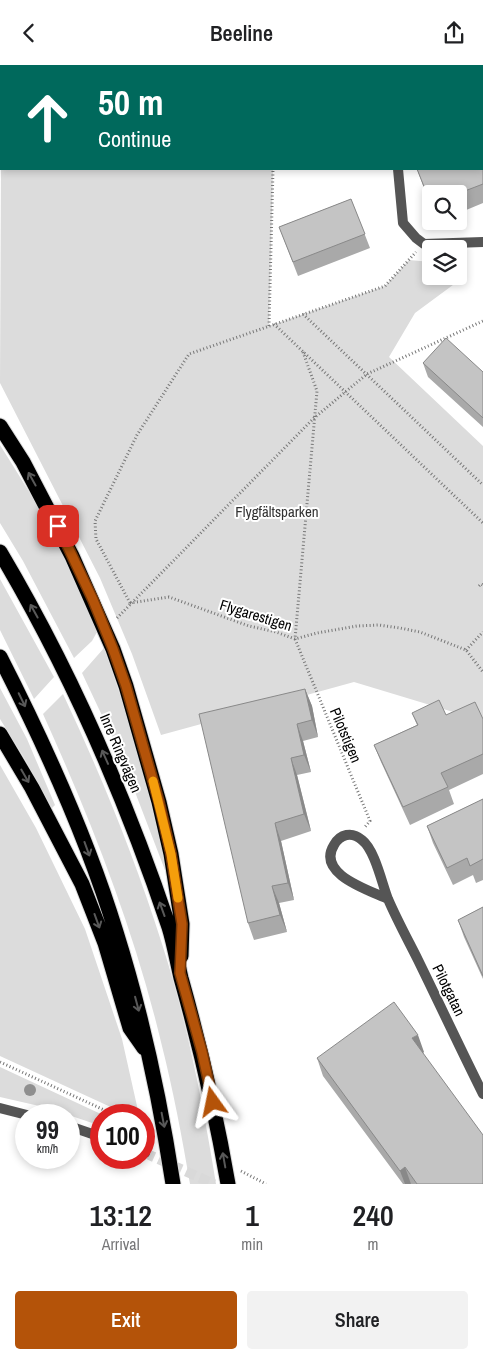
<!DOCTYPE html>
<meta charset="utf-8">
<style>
:root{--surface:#fff;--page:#f2f2f2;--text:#202124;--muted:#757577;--accent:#b45309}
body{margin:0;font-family:"Archivo Narrow",sans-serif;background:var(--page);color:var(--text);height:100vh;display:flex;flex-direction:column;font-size:19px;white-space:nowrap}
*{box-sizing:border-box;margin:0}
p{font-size:16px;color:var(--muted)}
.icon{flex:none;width:28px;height:28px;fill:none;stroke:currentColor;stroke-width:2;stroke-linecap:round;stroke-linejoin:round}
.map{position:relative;height:1119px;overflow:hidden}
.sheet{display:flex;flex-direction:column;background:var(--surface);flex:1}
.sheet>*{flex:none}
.hud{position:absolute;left:0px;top:0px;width:484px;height:105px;box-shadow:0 2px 8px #0003;background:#00695c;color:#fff;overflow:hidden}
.tools{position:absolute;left:422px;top:120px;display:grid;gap:10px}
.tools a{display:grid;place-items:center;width:45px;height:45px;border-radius:5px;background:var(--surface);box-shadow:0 2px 8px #0003;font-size:25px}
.speed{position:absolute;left:15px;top:1039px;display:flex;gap:10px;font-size:25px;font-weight:700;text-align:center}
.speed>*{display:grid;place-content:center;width:65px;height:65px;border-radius:50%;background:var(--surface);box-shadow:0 2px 8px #0003;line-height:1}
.speed small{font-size:12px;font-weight:400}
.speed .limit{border:8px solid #d22;background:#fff;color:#111}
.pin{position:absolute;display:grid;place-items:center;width:42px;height:42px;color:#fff;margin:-21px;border-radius:10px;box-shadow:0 2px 8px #0006}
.me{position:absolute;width:55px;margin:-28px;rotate:348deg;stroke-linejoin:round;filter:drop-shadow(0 0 4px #0008)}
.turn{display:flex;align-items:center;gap:18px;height:105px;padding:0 15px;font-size:22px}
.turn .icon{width:65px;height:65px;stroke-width:2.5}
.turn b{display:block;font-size:35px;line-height:42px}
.eta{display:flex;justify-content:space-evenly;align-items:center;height:85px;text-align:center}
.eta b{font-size:30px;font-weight:600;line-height:35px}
.cta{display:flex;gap:10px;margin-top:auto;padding:10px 15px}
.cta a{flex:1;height:58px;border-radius:5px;background:var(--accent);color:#fff;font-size:20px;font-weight:600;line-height:58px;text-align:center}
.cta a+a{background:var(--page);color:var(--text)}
header{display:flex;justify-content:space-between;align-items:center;height:65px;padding:0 15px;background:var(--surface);font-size:22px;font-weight:600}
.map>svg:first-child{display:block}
.green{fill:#dcdcdc}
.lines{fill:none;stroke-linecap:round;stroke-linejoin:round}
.tertiary-tunnel{stroke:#d9d9d9;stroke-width:10;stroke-dasharray:10 5;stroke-linecap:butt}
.motorway-casing{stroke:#dbdbdb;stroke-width:17}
.path{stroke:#777;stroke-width:3;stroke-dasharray:1 2.5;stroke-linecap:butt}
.minor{stroke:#555;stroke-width:10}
.tertiary{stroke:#555;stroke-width:10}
.secondary{stroke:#222;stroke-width:10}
.motorway{stroke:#000;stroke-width:15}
.tree{fill:#8f8f8f}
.wall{fill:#a9a9a9}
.shaded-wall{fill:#898989}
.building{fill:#c4c4c4;stroke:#898989}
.oneway{stroke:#595959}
.route-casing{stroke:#753606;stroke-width:12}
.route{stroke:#b45309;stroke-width:9}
.slow{stroke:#f59e0b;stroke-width:9}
.labels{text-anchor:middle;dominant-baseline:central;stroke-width:4;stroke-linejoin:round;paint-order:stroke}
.park-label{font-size:15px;fill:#333;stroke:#fff}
.street-label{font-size:15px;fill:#000;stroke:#fff}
</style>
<header><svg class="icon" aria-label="back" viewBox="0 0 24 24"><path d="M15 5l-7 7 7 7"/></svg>Beeline<svg class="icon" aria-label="share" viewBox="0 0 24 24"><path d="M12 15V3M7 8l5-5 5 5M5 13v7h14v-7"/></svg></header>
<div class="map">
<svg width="483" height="1119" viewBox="0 0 483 1119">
<rect width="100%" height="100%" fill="#fff"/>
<path class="green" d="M119,0H272V1H117Z
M1,98V104H273L269,261L385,221L409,195L431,197V211H459V199L462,200L457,217L415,248L389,292L483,381V656L354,617L161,670L132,589L100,513L0,318Z
M0,380C20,412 40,443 57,476C72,506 85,536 97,567L92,576L74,593L23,496L0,458Z
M0,514L54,612L34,634L0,565Z
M104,583C130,654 149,728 166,801L168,813L122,693L82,608Z
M0,623L27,674L55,740L52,743L23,691L0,654Z
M63,629C101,710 135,793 162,879C187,957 203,1038 216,1119H190C182,1072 173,1024 161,977C134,864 91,755 43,649Z
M0,700L36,763L85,864L122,974L139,1050H128L0,991Z
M0,1002L103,1050H101V1061L48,1043L0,1032Z"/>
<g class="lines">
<path class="tertiary-tunnel" d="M145,1088L214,1119"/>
<defs>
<path id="motorway" d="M16,1L18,0
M93,1L95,0
M0,10L1,9
M0,86L1,84
M0,361L23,397L72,491L113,584L126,621L159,737L171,789L182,859L181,891
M0,487C70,605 125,731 169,862C174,878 177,896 181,913C200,981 216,1049 228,1119
M0,592C45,680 87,772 116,867C142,950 160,1034 173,1119
M0,669L32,723L82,819L105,878L130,963L144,983"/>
</defs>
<use href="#motorway" class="motorway-casing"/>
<path class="path" d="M272,0V1
M303,249L483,420
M274,259L483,458
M269,261L273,104
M303,287L317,326L295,574L370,756L365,762
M479,521L481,519L483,520
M130,538L96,474L95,456L137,370L189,289L385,221L416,187
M130,538L169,532L249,561L276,567L295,574L317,568L357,561L379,560L400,563L420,567L466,585L483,607
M117,553L314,353L367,309L483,256
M466,585L483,567
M0,997L115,1050
M241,1106L266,1119"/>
<path class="minor" d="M400,1L401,0
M398,104L403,158L416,173L424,179L483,177
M388,834C369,825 316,809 334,780C340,769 352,766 362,775C375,785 382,819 388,834C397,855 408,875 418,895C440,940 461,985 483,1029"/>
<path class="tertiary" d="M0,1043L27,1050
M69,1061L101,1072
M144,1087L145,1088"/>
<path class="secondary" d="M33,1L35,0
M84,1L85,0
M0,27L1,26
M0,68L1,67"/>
<use href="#motorway" class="motorway"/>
</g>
<circle class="tree" cx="30" cy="1025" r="6"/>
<path class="wall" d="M284,0H353V1H284Z
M483,0V138L459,148V129H431V142L417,104Z
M351,134L370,183L298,211L279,162Z
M423,298L483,307V362L428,312Z
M305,624L312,641L318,672L303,676L311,707L297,710L311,766L281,776L294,835L279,838L287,867L254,875L248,858Z
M412,648L446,650L483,654V709L449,725L454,739L410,760L381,697L374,680L417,660Z
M483,734V815L476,818L473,810L453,820L433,778L427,761Z
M483,842V914L464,872L458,855Z
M424,987L423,988L483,1119H403L323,1011L317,993Z"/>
<path class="shaded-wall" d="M305,624L312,641L318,672L312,655Z
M297,659L303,676L311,707L304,690Z
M291,693L297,710L311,766L304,749Z
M275,758L281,776L294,835L288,818Z
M272,821L279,838L287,867L280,850Z
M418,970L424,987L418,991L412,973Z
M405,1102L411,1119H405L400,1106Z"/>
<path class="building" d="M401,0H483V119L457,129H431V139L417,104H482V1H400Z
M351,134L365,169L293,197L279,162Z
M446,273L483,307V353L423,298Z
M305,624L312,655L297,659L304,690L291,693L304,749L275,758L288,818L272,821L280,850L248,858L199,649Z
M439,635L446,650L475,637L483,654V689L441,708L448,722L403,742L374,680L418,660L412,648Z
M483,734V794L470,801L467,793L447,803L427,761Z
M483,842V911L458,855Z
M394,937L418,970L412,973L483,1070V1119H417L405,1102L400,1106L317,993Z"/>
<defs><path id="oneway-shaft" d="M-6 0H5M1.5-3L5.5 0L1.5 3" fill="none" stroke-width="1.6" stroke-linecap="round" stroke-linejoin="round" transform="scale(1.25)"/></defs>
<g class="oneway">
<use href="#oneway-shaft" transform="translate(32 414) rotate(-119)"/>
<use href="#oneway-shaft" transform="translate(34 546) rotate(-119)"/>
<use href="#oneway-shaft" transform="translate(22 635) rotate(64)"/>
<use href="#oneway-shaft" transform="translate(105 692) rotate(-114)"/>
<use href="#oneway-shaft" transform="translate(25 711) rotate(60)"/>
<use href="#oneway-shaft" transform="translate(87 784) rotate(70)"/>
<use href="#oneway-shaft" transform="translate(162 844) rotate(-110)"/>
<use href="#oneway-shaft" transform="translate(97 856) rotate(70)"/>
<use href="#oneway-shaft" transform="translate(137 939) rotate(75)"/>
<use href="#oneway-shaft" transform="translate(163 1055) rotate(79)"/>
<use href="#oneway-shaft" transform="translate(224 1095) rotate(-100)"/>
</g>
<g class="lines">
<defs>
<path id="route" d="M58,461L93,535L113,584L126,621L159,737L171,789L182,859L180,908L202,987L213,1037"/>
</defs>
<use href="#route" class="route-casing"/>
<use href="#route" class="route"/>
<path class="slow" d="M153,716L171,789L178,833"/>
</g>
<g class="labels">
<g class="park-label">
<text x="277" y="446">Flygfältsparken</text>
</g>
<g class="street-label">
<text transform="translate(256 550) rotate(17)">Flygarestigen</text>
<text transform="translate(346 670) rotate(67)">Pilotstigen</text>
<text transform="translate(121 688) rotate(67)">Inre Ringvägen</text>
<text transform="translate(449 925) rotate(64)">Pilotgatan</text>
</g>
</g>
</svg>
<div class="tools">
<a><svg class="icon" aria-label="search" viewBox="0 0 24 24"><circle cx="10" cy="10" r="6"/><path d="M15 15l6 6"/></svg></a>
<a><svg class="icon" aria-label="layers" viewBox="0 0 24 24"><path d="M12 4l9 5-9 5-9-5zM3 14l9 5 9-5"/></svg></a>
</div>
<div class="speed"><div>99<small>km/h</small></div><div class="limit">100</div></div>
<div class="pin" style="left:58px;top:461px;background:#d93025"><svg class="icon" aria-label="arrive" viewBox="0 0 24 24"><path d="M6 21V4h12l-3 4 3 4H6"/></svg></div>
<svg class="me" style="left:213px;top:1037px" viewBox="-20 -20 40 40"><path d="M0-17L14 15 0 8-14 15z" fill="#b45309" stroke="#fff" stroke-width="4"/></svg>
<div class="hud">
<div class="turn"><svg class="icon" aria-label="ahead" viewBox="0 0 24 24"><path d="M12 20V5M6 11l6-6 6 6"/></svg><div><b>50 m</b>Continue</div></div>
</div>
</div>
<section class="sheet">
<div class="eta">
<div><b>13:12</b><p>Arrival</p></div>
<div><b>1</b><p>min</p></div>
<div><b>240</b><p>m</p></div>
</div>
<div class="cta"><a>Exit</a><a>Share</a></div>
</section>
